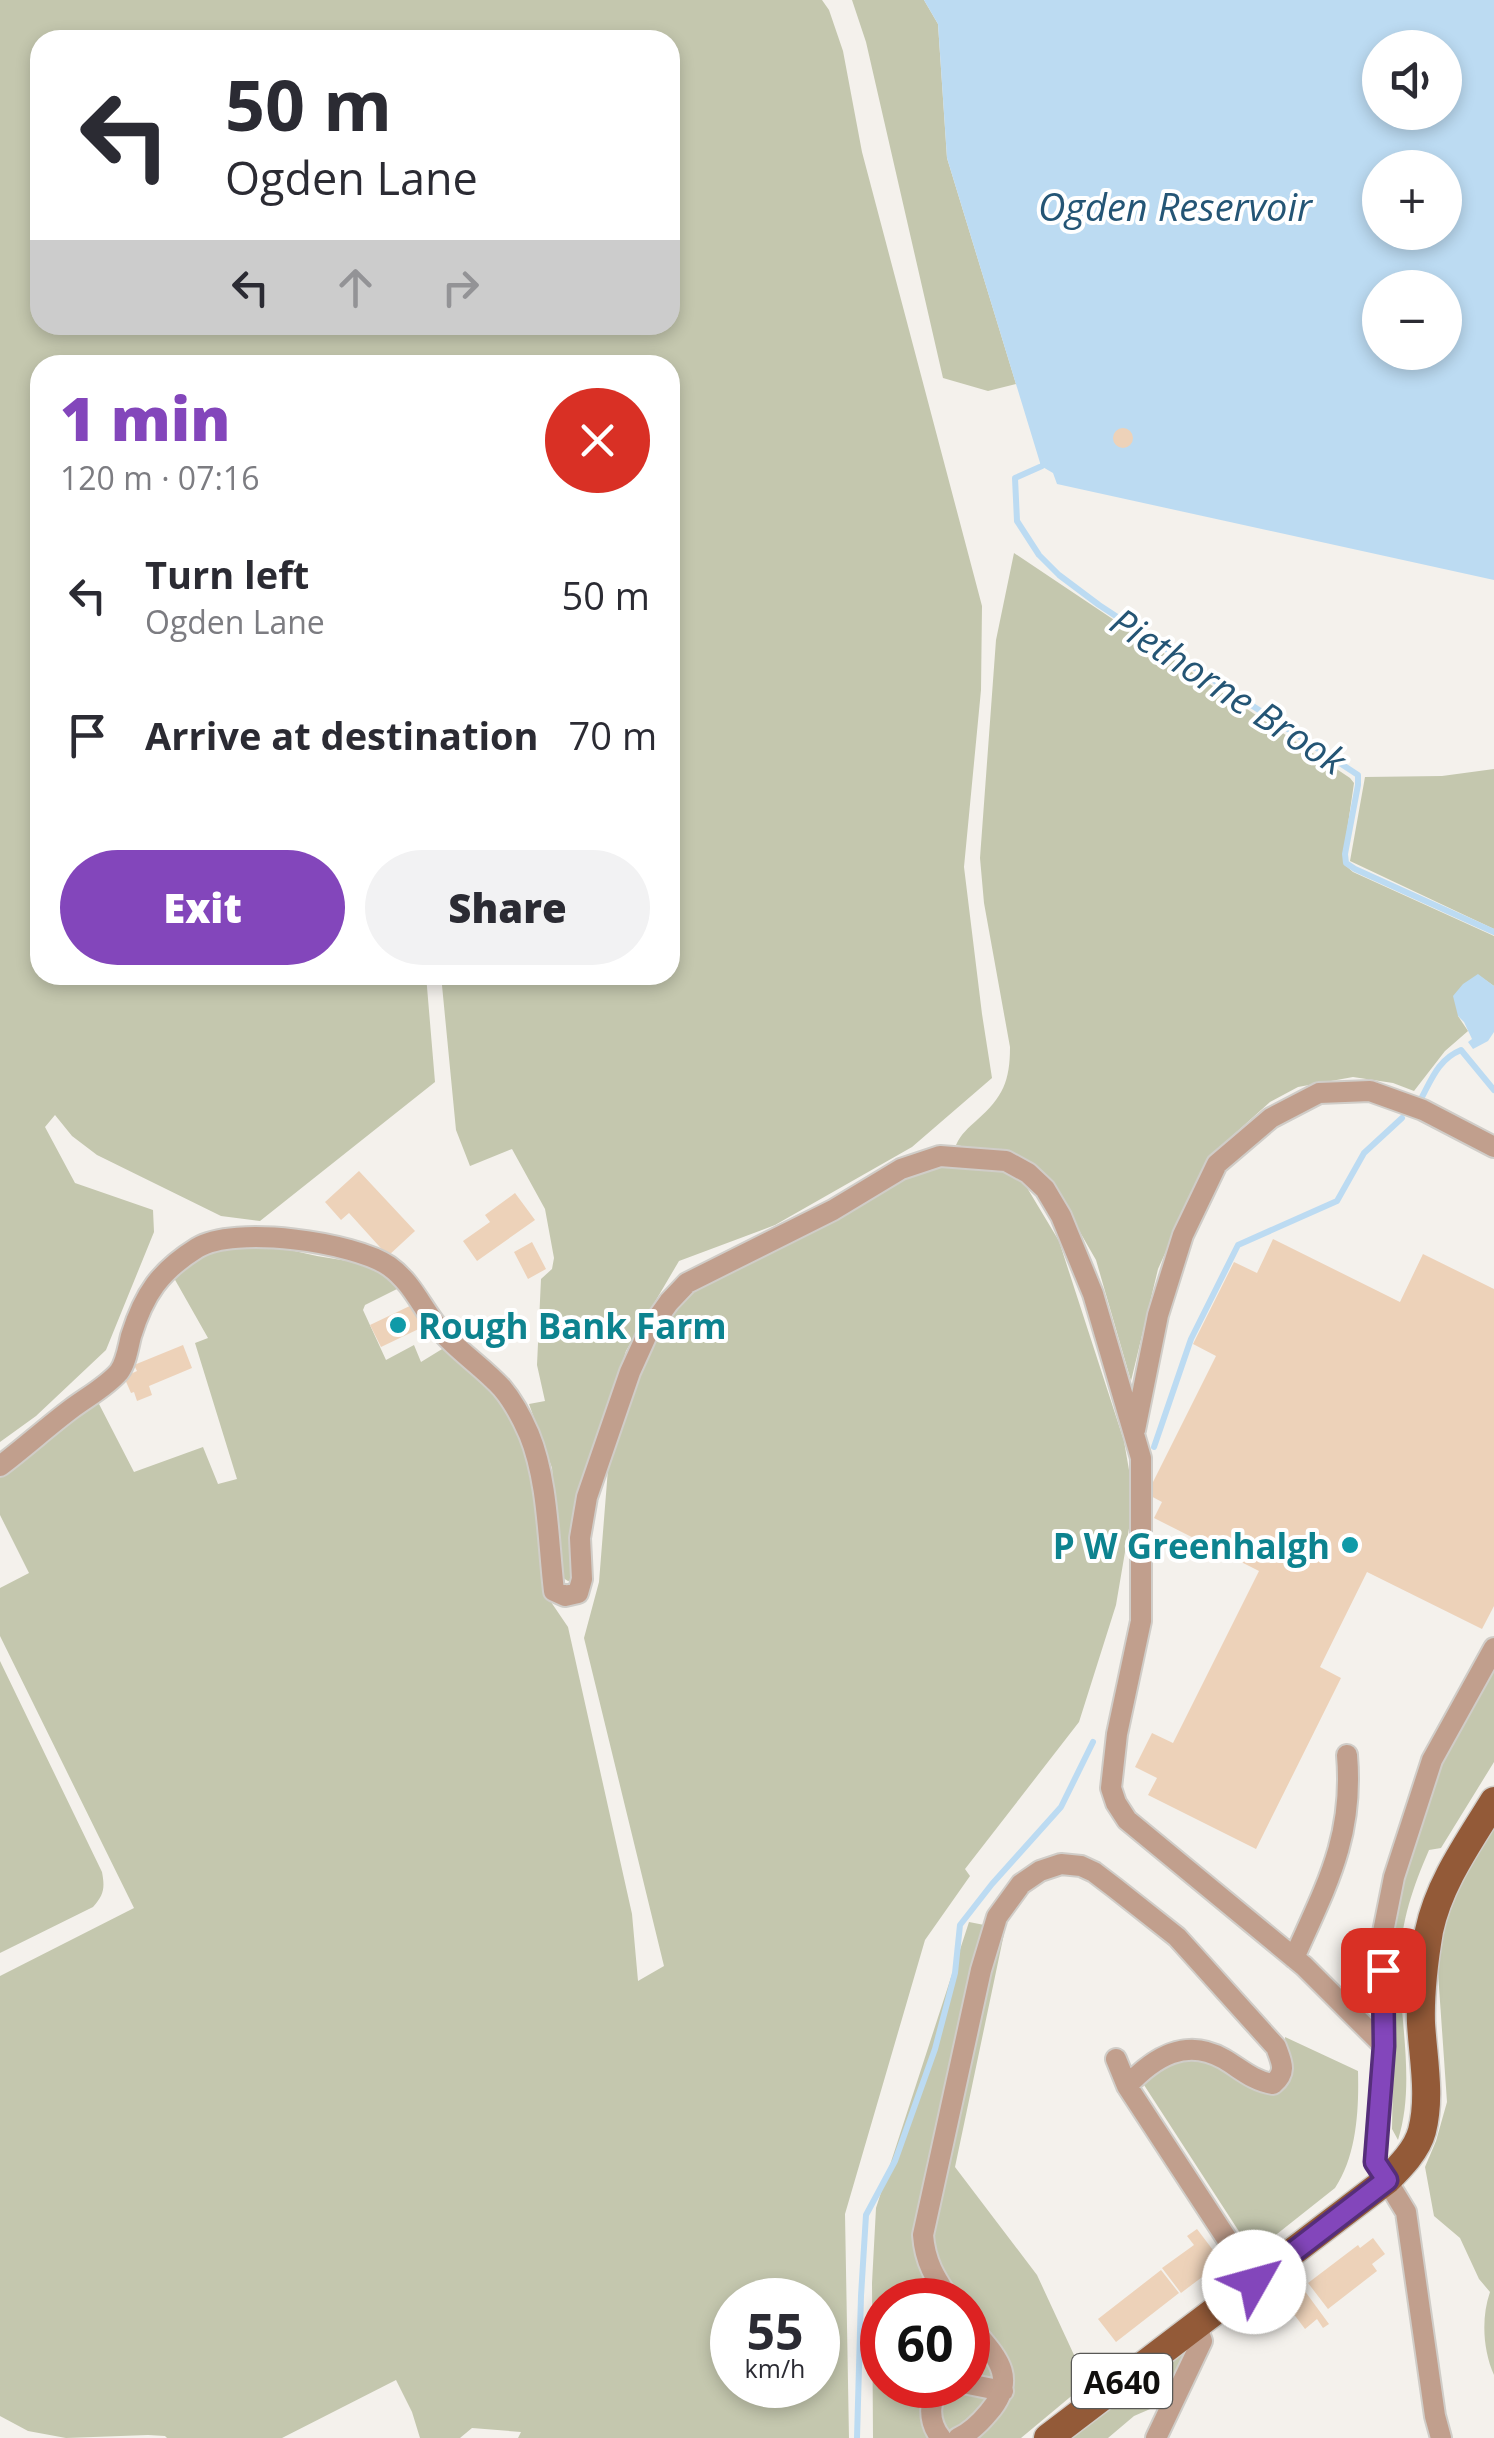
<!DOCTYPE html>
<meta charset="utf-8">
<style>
:root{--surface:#fff;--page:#f2f2f3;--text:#2b2b33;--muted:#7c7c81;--accent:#8346bb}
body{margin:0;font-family:"Open Sans",sans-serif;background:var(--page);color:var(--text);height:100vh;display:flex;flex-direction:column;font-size:38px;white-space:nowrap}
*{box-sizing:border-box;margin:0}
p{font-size:32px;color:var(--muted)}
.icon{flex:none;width:55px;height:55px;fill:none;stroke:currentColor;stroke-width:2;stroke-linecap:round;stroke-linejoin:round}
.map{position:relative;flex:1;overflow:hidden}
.panel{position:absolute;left:30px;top:355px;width:650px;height:630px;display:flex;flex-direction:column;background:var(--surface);border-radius:30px;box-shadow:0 5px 15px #0003}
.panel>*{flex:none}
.hud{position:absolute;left:30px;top:30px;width:650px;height:305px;border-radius:30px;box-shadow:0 5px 15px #0003;background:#fff;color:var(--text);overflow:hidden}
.controls{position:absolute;left:1362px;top:30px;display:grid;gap:20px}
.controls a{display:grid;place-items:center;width:100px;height:100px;border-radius:50%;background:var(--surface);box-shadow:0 5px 15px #0003;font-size:50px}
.speed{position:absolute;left:710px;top:2278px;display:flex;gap:20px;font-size:50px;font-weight:700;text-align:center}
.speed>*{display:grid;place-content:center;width:130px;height:130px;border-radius:50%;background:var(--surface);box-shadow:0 5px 15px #0003;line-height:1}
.speed small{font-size:25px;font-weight:400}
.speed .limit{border:15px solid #d22;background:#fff;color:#111}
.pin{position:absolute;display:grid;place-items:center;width:85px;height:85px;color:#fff;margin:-42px;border-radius:20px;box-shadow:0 5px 15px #0006}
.me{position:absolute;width:110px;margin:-55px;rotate:52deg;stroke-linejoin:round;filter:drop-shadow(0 0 8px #0008)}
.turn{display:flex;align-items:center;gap:35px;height:210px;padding:0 30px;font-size:45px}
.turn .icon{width:130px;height:130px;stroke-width:2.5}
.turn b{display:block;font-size:70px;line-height:85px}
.lanes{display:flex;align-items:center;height:95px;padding:0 30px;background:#0003;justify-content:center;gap:50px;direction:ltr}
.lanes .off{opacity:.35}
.round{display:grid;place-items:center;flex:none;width:105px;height:105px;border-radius:52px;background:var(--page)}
.head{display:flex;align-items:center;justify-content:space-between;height:170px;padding:0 30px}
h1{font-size:60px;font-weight:800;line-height:75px;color:var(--accent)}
.button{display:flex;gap:20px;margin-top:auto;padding:20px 30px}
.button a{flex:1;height:115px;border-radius:60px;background:var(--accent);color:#fff;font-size:40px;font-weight:800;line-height:115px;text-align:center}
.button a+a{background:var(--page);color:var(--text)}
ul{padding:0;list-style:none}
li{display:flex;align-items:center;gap:30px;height:140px;padding:0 30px}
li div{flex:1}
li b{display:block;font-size:38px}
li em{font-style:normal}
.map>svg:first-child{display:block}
.green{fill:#c4c7ae;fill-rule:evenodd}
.water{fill:#bcdbf2;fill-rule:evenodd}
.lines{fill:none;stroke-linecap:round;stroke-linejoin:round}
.stream{stroke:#bcdbf2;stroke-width:6}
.building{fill:#edd2b9}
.minor-casing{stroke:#d0cdc8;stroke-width:24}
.major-casing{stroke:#d0cdc8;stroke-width:31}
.minor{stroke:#c19f8d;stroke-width:20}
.major{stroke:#935a38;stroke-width:28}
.route-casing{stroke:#552e7a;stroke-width:25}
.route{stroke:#8346bb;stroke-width:18}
.culture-dot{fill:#0f9aa8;stroke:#fff;stroke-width:4}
.labels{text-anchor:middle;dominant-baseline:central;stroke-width:8;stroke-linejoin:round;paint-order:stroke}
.shield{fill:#fff;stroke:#585856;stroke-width:2.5}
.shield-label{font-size:32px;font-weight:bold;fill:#11100e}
.culture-label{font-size:35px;font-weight:bold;fill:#0d838f;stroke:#fff;text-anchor:start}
.water-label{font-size:38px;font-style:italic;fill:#245575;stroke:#fff}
</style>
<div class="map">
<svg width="1494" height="2438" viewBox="0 0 1494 2438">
<rect width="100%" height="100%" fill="#f4f1ec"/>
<path class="green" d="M0,0H822L829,10L843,51L862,152L982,606L981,690L964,867L982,1014L992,1078L912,1147L775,1225L679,1261L626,1351L576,1511L573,1580L568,1581L560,1576L552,1468L529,1404L545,1401L537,1365L541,1279L552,1269L554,1258L545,1209L512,1149L470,1166L456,1130L441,975H670V365H40V975H426L435,1082L260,1221L221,1216L97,1155L72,1136L55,1115L45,1127L75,1183L153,1210L154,1232L106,1350L36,1416L0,1442ZM40,40H670V325H40Z
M852,0H924L938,24L947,158L1016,384L988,391L943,378L866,42Z
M1014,553L1350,778L1354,783L1353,790L1343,858L1345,865L1353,872L1494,936V986L1478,975L1458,1016L1468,1031L1445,1051L1414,1091L1393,1083L1353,1077L1298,1087L1270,1102L1221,1146L1202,1171L1158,1269L1131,1381L1096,1260L1061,1199L1040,1173L1020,1157L956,1145C961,1134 968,1128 977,1120C1003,1097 1010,1081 1010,1047L984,903L980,858L996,640Z
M1494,769V929L1350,861L1365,777L1442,776Z
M929,1165L1004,1170L1023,1181L1059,1241L1124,1441L1134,1499L1116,1605L1079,1722L965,1869L970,1876L925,1940L845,2214L849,2438H518L521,2432L472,2428L460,2438H420L412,2412L396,2380L282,2438H167L165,2436L148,2435L66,2438L28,2431L0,2416V1976L134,1908L0,1636V1588L29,1573L0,1515V1475L87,1406L99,1404L134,1472L203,1447L218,1484L237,1479L195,1343L208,1338L174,1278L187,1259L230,1241L254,1242L317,1256L378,1266L399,1288L365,1305L363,1310L386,1360L414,1345L421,1362L447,1346L503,1398L521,1429L533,1473L543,1568L551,1602L568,1627L632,1914L638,1981L664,1966L584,1638L599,1582L608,1469L648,1344L677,1302L706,1277L889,1182ZM732,2300H818V2385H732Z
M0,1661L102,1872C105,1888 104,1895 93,1907L0,1953Z
M1494,1661V1762L1441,1848L1429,1850C1413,1887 1401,1921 1400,1962C1399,2020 1416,2083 1398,2140L1392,2129L1393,2072L1390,1963L1391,1923L1407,1857L1438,1776L1460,1720Z
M1494,1811V2375C1483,2350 1481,2318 1490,2292L1479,2279L1460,2238L1434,2216L1425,2167L1436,2141L1447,2102L1437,1958L1443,1925L1459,1872Z
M969,1922L1005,1929L955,2167L1037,2275L1087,2383L1021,2438H873L872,2283L876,2208ZM882,2300H968V2385H882Z
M1285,2037L1358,2071C1359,2109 1357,2155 1335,2188L1253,2253L1144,2085L1143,2079L1169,2057L1214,2059L1263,2088L1287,2071Z
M1189,2345L1164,2403L1134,2416L1108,2438H1063Z"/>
<path class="water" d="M924,0H1494V580L1057,484L1053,473L1041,466L947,158L938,24ZM1380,48H1445V112H1380ZM1380,168H1445V232H1380ZM1380,288H1445V352H1380Z
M1478,974L1494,986V1032L1488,1041L1473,1049L1468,1042L1472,1039L1464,1022L1458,1016L1453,996L1463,984Z"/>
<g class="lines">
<path class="stream" d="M1045,461L1042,466L1015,478L1017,521L1039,555L1059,575L1099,605L1358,775V785L1345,854L1346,863L1355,869L1494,932
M1422,1097C1432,1078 1439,1059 1461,1050L1494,1090
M1154,1447L1191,1339L1238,1245L1337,1201L1364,1153L1402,1118
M857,2438L861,2296L866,2215L895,2161L935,2049L955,1973L960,1925L992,1884L1061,1807L1093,1742"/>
</g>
<path class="building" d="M1113 438a10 10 0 1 1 20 0a10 10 0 1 1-20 0Z
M359,1171L415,1231L388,1256L349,1213L341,1220L325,1202Z
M515,1193L535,1220L477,1261L463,1241L490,1222L485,1215Z
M1273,1239L1400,1302L1423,1254L1494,1289V1606L1482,1629L1367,1572L1320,1667L1341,1678L1256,1849L1148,1795L1157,1778L1135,1767L1152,1733L1173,1743L1259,1571L1154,1518L1162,1502L1147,1494L1216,1356L1193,1344L1234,1262L1257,1273Z
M532,1242L546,1269L528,1279L514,1252Z
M416,1303L427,1325L381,1347L370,1325Z
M183,1345L192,1368L149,1386L152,1395L137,1401L134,1392L131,1393L124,1377L137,1371L134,1365Z
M1197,2229L1222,2262L1181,2293L1162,2268L1194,2245L1187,2236Z
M1373,2238L1385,2254L1372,2264L1377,2271L1328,2309L1308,2283L1358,2245L1360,2248Z
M1161,2270L1179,2293L1116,2342L1098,2319Z
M1293,2275L1329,2324L1323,2328L1317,2319L1305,2329L1284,2301L1287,2298L1278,2286Z"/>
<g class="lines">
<defs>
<path id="minor" d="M1135,1430L1158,1315L1183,1235L1217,1164L1271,1118L1319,1093L1370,1091L1423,1110L1494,1147
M0,1466C24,1448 47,1427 71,1409C87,1397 106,1387 119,1372C126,1363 128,1348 131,1336C144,1294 160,1271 197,1248C234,1225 354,1242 389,1266C413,1283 422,1309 441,1331C459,1352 483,1367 502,1388C513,1401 522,1418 529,1434C548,1480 548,1541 554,1591L565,1596L578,1593L582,1579L580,1538L587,1497L630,1372L649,1330L669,1302L687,1283L833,1210L901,1169L940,1156L1006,1161L1028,1173L1045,1189L1061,1216L1093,1294L1141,1458V1621L1117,1734L1111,1788L1116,1803L1127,1820L1304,1966L1384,2046
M1294,1958C1326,1886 1354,1837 1347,1755
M1116,2059L1127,2086L1255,2282
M950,2300C935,2278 925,2262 923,2235L981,1970L997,1917L1021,1884L1040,1871L1061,1864L1081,1866L1094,1872L1115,1888L1177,1937L1276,2047C1282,2063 1287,2072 1273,2084C1253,2081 1241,2069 1224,2059C1186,2037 1154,2057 1127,2086
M968,2384L1003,2391
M941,2438C928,2422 926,2395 947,2385
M958,2438C971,2432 980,2423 989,2412C1021,2375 992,2353 968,2323
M1156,2438L1202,2341L1196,2324
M1441,2438L1435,2416L1406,2212L1375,2161L1384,2046L1383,1932L1394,1877L1432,1760L1494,1648"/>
<path id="major" d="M1048,2438L1387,2180C1400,2167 1417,2150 1422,2131C1431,2096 1423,2058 1421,2023C1420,1993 1424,1961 1429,1931C1439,1883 1469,1842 1494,1801"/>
</defs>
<use href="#minor" class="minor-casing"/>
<use href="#major" class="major-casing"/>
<use href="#minor" class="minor"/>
<use href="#major" class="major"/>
</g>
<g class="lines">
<defs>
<path id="route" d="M1254,2282L1387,2180L1375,2162L1384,2046L1383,1970"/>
</defs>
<use href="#route" class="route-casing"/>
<use href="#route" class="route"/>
</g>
<g class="culture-dot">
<circle cx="398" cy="1325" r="10"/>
<circle cx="1350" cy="1545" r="10"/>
</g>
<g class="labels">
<rect class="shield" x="1072" y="2354" width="100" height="54" rx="8"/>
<g class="shield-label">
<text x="1122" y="2381">A640</text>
</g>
<g class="culture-label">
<text x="418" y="1325">Rough Bank Farm</text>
<text x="1330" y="1545" text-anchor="end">P W Greenhalgh</text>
</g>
<g class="water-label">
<text x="1175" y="206">Ogden Reservoir</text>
<text transform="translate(1229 690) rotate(33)">Piethorne Brook</text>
</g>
</g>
</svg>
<div class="controls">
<a><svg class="icon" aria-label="sound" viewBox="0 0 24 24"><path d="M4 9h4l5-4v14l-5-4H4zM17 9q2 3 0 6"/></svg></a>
<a>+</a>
<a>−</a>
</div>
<div class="speed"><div>55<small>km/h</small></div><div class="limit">60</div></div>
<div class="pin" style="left:1383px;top:1970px;background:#d93025"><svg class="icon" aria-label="arrive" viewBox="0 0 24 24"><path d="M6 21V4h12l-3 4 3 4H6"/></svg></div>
<svg class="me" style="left:1254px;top:2282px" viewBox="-20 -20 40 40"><circle r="19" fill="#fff"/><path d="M0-13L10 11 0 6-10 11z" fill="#8346bb"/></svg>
<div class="hud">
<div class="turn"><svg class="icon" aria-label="left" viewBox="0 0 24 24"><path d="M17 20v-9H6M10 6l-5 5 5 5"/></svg><div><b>50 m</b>Ogden Lane</div></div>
<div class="lanes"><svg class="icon" aria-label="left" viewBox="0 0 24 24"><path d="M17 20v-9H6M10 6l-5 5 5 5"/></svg><svg class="icon off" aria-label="ahead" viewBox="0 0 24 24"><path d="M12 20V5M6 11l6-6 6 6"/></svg><svg class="icon off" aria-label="right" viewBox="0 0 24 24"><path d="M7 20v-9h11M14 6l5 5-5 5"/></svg></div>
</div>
<section class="panel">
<div class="head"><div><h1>1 min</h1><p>120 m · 07:16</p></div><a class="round" style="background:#d93025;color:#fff"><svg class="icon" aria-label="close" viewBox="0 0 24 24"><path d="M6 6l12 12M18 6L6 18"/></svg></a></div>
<ul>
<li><svg class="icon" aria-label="left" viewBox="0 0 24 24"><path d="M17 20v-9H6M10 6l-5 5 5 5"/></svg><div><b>Turn left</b><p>Ogden Lane</p></div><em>50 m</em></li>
<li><svg class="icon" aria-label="arrive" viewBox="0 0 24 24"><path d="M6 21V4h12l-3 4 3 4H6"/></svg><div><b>Arrive at destination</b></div><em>70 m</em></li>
</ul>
<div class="button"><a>Exit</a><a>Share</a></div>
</section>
</div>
